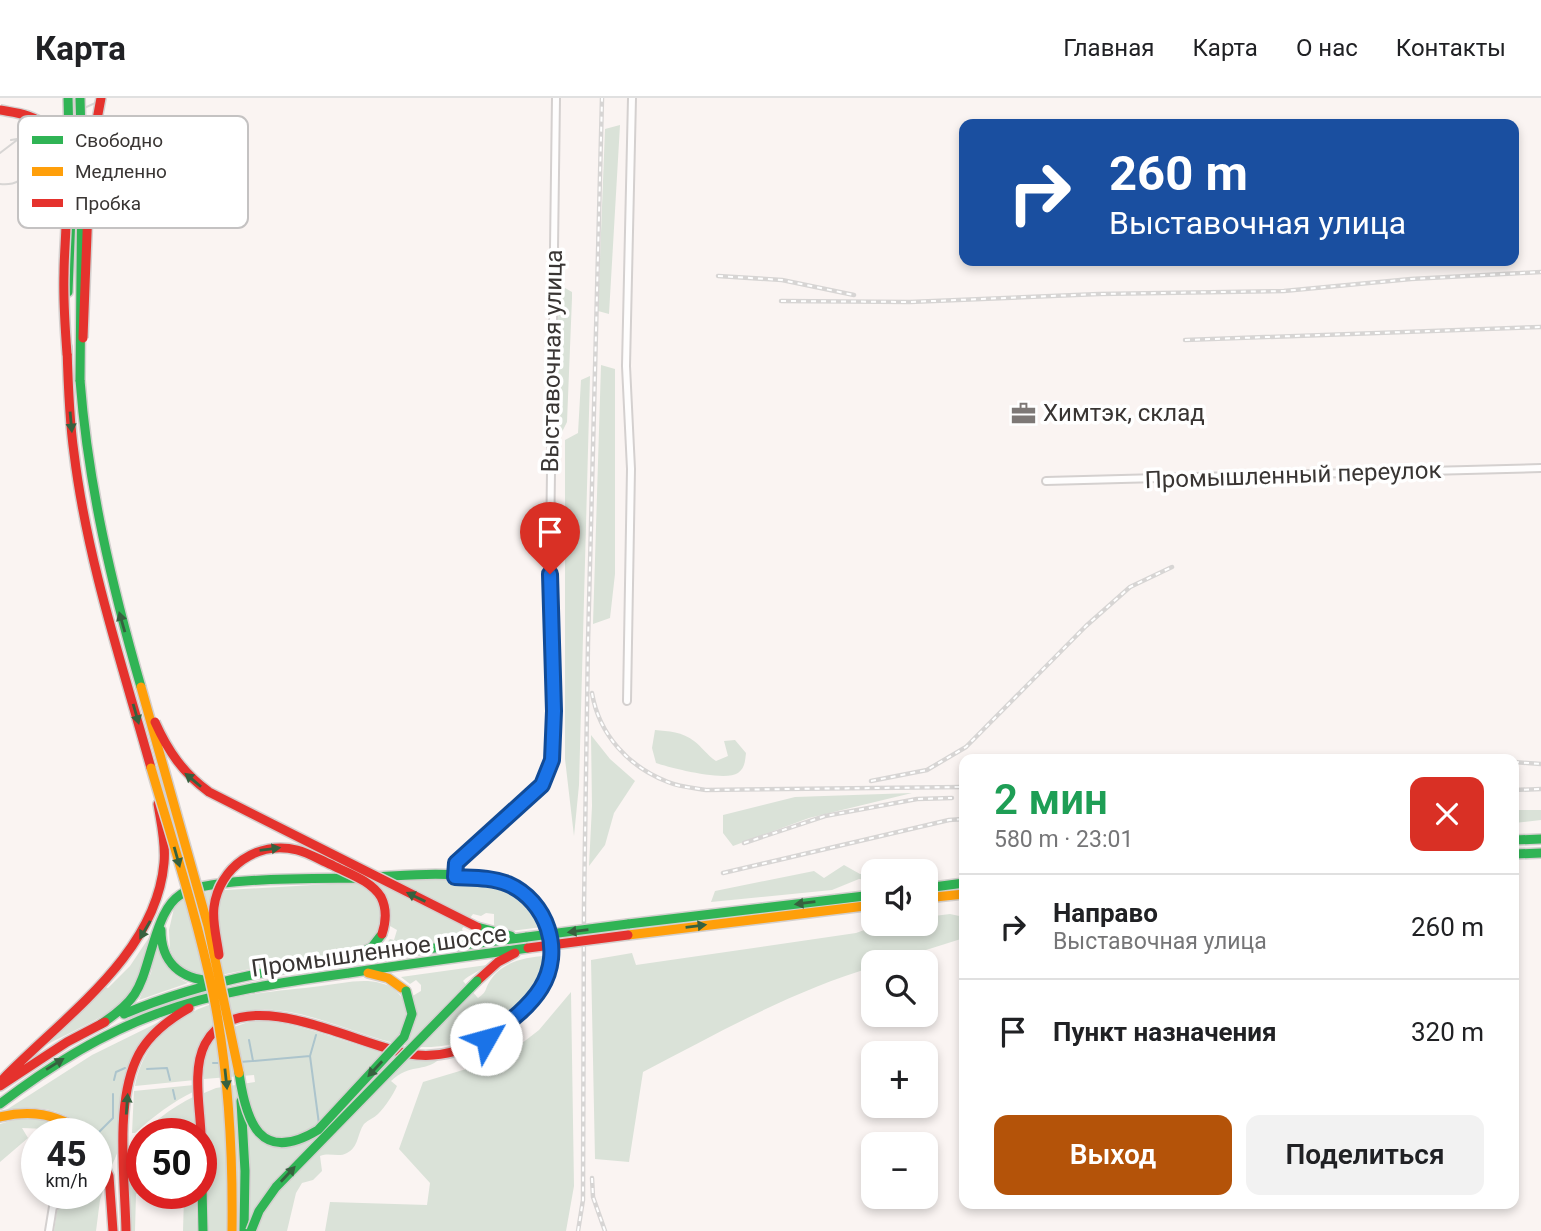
<!DOCTYPE html>
<html lang="ru">
<meta charset="utf-8">
<style>
:root{--surface:#fff;--page:#f2f2f2;--text:#202124;--muted:#757577;--line:#e0e0e0;--accent:#b45309}
body{margin:0;font-family:Roboto,sans-serif;background:var(--page);color:var(--text);height:100vh;display:flex;flex-direction:column;font-size:26px;white-space:nowrap}
*{box-sizing:border-box;margin:0}
p{font-size:23px;color:var(--muted)}
.icon{flex:none;width:38px;height:38px;fill:none;stroke:currentColor;stroke-width:2;stroke-linecap:round;stroke-linejoin:round}
.map{position:relative;flex:1;overflow:hidden}
.drawer{position:absolute;left:959px;top:656px;width:560px;height:455px;display:flex;flex-direction:column;background:var(--surface);border-radius:14px;box-shadow:0 4px 10px #0003}
.drawer>*{flex:none}
.top-card{position:absolute;left:959px;top:21px;width:560px;height:147px;border-radius:14px;box-shadow:0 4px 10px #0003;background:#1a4fa0;color:#fff;overflow:hidden}
.controls{position:absolute;left:861px;top:761px;display:grid;gap:14px}
.controls a{display:grid;place-items:center;width:77px;height:77px;border-radius:14px;background:var(--surface);box-shadow:0 4px 10px #0003;font-size:35px}
.speed{position:absolute;left:21px;top:1020px;display:flex;gap:14px;font-size:35px;font-weight:700;text-align:center}
.speed>*{display:grid;place-content:center;width:91px;height:91px;border-radius:50%;background:var(--surface);box-shadow:0 4px 10px #0003;line-height:1}
.speed small{font-size:18px;font-weight:400}
.speed .limit{border:10px solid #d22;background:#fff;color:#111}
.pin{position:absolute;display:grid;place-items:center;width:60px;height:60px;color:#fff;margin:-72px -30px;border-radius:50% 50% 50% 0;rotate:-45deg;box-shadow:0 0 7px #0007}
.pin .icon{rotate:45deg}
.me{position:absolute;width:77px;margin:-38px;rotate:52deg;stroke-linejoin:round;filter:drop-shadow(0 0 5px #0008)}
.turn{display:flex;align-items:center;gap:24px;height:147px;padding:0 35px;font-size:32px}
.turn .icon{width:91px;height:91px;stroke-width:2.5}
.turn b{display:block;font-size:49px;line-height:60px}
.round{display:grid;place-items:center;flex:none;width:74px;height:74px;border-radius:14px;background:var(--page)}
.overview{display:flex;align-items:center;justify-content:space-between;height:119px;padding:0 35px}
h1{font-size:42px;font-weight:600;line-height:52px;color:#1e9e55}
.primary-button{display:flex;gap:14px;margin-top:auto;padding:14px 35px}
.primary-button a{flex:1;height:80px;border-radius:14px;background:var(--accent);color:#fff;font-size:28px;font-weight:600;line-height:80px;text-align:center}
.primary-button a+a{background:var(--page);color:var(--text)}
ul{padding:0;list-style:none}
li{display:flex;align-items:center;gap:21px;height:105px;padding:0 35px;border-top:2px solid var(--line)}
li div{flex:1}
li b{display:block;font-size:26px}
li em{font-style:normal}
header{display:flex;align-items:center;gap:42px;box-sizing:border-box;height:98px;padding:0 35px;background:var(--surface);border-bottom:2px solid var(--line)}
header strong{font-size:33px}
nav{display:flex;gap:38px;margin-inline-start:auto;font-size:24px}
.map>svg:first-child{display:block}
.green{fill:#dae2d8}
.lines{fill:none;stroke-linecap:round;stroke-linejoin:round}
.stream{stroke:#acc4cc;stroke-width:2}
.street-casing{stroke:#d4d0cf;stroke-width:10}
.fast-casing{stroke:#d4d0cf;stroke-width:12}
.slow-casing{stroke:#d4d0cf;stroke-width:12}
.jam-casing{stroke:#d4d0cf;stroke-width:12}
.street{stroke:#fefdfd;stroke-width:6}
.fast{stroke:#30b455;stroke-width:9}
.slow{stroke:#ff9f0a;stroke-width:9}
.jam{stroke:#e5322d;stroke-width:9}
.tram{stroke:#d7d5d4;stroke-width:2}
.rail-casing{stroke:#d7d5d4;stroke-width:4.5}
.rail{stroke:#fff;stroke-width:2;stroke-dasharray:5;stroke-linecap:butt}
.fast-bridge-casing{stroke:#d4d0cf;stroke-width:12;stroke-linecap:butt}
.slow-bridge-casing{stroke:#d4d0cf;stroke-width:12;stroke-linecap:butt}
.jam-bridge-casing{stroke:#d4d0cf;stroke-width:12;stroke-linecap:butt}
.fast-bridge{stroke:#30b455;stroke-width:9}
.slow-bridge{stroke:#ff9f0a;stroke-width:9}
.jam-bridge{stroke:#e5322d;stroke-width:9}
.oneway{fill:#36613f}
.route-casing{stroke:#114b97;stroke-width:18}
.route{stroke:#1a73e8;stroke-width:12}
.labels{text-anchor:middle;dominant-baseline:central;stroke-width:7;stroke-linejoin:round;paint-order:stroke}
.street-label{font-size:24px;fill:#393533;stroke:#fff}
.poi-label{font-size:24px;fill:#393533;stroke:#fff;text-anchor:start}
.key{fill:#fff;stroke:#c4c2c2;stroke-width:2}
.key-label{font-size:19px;fill:#393533}
</style>
<header>
<strong>Карта</strong>
<nav><a>Главная</a><a>Карта</a><a>О нас</a><a>Контакты</a></nav>
</header>
<div class="map">
<svg width="1541" height="1133" viewBox="0 0 1541 1133">
<rect width="100%" height="100%" fill="#faf4f2"/>
<path class="green" d="M620,27L609,216L598,213L605,31Z
M565,190L572,194V200L567,324L562,334L556,330L555,305L559,193Z
M601,267L615,271V476L610,520L593,526Z
M590,278L579,687L574,738L565,661V342L578,335L581,282Z
M655,632C668,633 683,634 694,643C702,649 707,657 716,663L728,658L724,643L735,642L746,655C745,663 745,670 738,675C725,684 671,670 656,665L652,650Z
M591,637L610,661L635,683L614,715L605,747L589,768L592,708Z
M912,695L809,720L733,748L723,735V717L795,699Z
M1514,712H1541V722L1514,725Z
M844,767L860,776H873V783L859,781L832,792L711,804L715,793L814,773L824,780Z
M397,782C429,783 491,778 517,794C529,802 536,816 542,829L511,833L494,830V816L486,815L481,818L473,816L462,831L466,842L380,853L390,841L394,842L397,832L390,828H379L376,841L359,854L348,857L279,865L216,878H199L185,872L174,860L170,851L169,832L174,810L180,803L185,800L210,793Z
M950,816L964,819V840L888,864H873V869C792,893 718,935 643,974L629,1064L595,1061L591,862L632,855L636,867L856,835L881,826H926V819Z
M154,832C148,852 144,878 132,894C114,918 68,934 43,949L105,889L108,890L130,868Z
M157,843C161,863 170,877 188,885L139,902L151,875Z
M545,858C537,886 525,900 504,918C481,939 453,950 422,949C361,947 279,887 222,923C213,928 205,935 201,946C197,957 196,971 195,982L135,988C140,961 154,939 177,923C217,895 275,894 321,888C339,886 362,880 380,885C391,887 398,893 404,903L421,893V887L416,882L410,886L401,879L487,867C479,874 470,876 463,883L478,900C488,893 484,892 490,883C501,864 526,859 545,858Z
M571,894L574,1088L566,1133H325L330,1104L427,1107L430,1085L399,1051L423,984L503,960L539,932Z
M257,922C320,926 378,964 440,961C423,975 410,965 391,983L397,988C393,997 385,1009 378,1016C374,1020 368,1022 364,1026C357,1036 359,1049 347,1055C338,1060 330,1054 320,1058L322,1073L313,1082L302,1085L296,1095L287,1133H207L209,1126L204,995L216,990L255,984L254,977L204,981C201,941 223,930 257,922Z
M159,924C140,942 126,965 122,991C118,1019 126,1041 112,1067L96,1040V1036H93C66,1012 38,1004 3,1014L92,957Z
M194,987L195,993C172,1004 154,1018 135,1035H132L134,993Z
M195,998L196,1036H142V1096L158,1097L136,1096L135,1133H129L130,1048C149,1027 170,1010 195,998Z
M23,1019L52,1023L64,1030L63,1036L47,1031L22,1030L28,1040L0,1064V1026Z
M96,1058L101,1069L105,1087L100,1102L96,1133H54L57,1113L60,1108L82,1105L90,1096H96Z
M168,1096L196,1097L197,1133H183L184,1098Z"/>
<g class="lines">
<path class="stream" d="M316,937L310,958L319,1026
M249,942L253,963L310,958
M240,964L252,963
M213,965H220
M147,971L167,970L170,982
M114,982L116,974L125,970
M173,992L175,1001
M97,1036L113,1020V996"/>
<defs>
<path id="street" d="M1046,383L1541,370
M627,603L631,371L626,268L632,0
M455,779L456,765L542,687L552,662L554,613L550,449L556,0
M53,1109C64,1100 74,1105 84,1096
M49,1133L55,1096"/>
<path id="fast" d="M68,194L71,117
M80,282C88,387 112,488 141,589
M1514,742L1541,741
M1514,756L1541,755
M376,779C434,776 516,765 546,827
M926,790L964,785
M628,826L873,797
M477,829L511,838
M161,832C161,865 181,881 212,883
M354,858L372,849L382,836
M124,916C249,863 393,857 527,839
M101,926C142,899 140,887 154,843C159,827 166,806 180,797C206,778 326,781 362,780
M241,1003L245,1073L244,1133
M0,1006C48,969 99,937 156,916C218,893 284,884 349,875C408,866 468,858 528,850
M201,1043L203,1133"/>
<path id="slow" d="M926,800L964,796
M628,837L873,807
M368,875L388,880L406,893
M0,1019C32,1011 59,1016 85,1036"/>
<path id="jam" d="M67,249C68,285 69,320 74,355C87,462 122,566 151,670
M477,883L498,864L515,855
M3,981C63,919 156,857 164,765C166,745 161,725 158,706
M0,988L67,944L105,924
M201,1036C200,1009 192,971 205,946C241,878 363,952 417,957C463,961 509,932 536,897C551,878 557,849 546,827
M96,1048L109,1078L113,1133
M126,1133C125,1082 115,1009 136,962C146,939 168,922 189,910"/>
</defs>
<use href="#street" class="street-casing"/>
<use href="#fast" class="fast-casing"/>
<use href="#slow" class="slow-casing"/>
<use href="#jam" class="jam-casing"/>
<use href="#street" class="street"/>
<use href="#fast" class="fast"/>
<use href="#slow" class="slow"/>
<use href="#jam" class="jam"/>
<path class="tram" d="M0,55L21,39L106,0
M0,86C30,90 45,55 17,41L11,42"/>
<defs>
<path id="rail" d="M718,178L782,182L854,197
M781,203L910,204L1099,196L1284,193L1411,181L1541,174
M1185,242L1541,229
M592,595C599,637 629,669 668,684C680,689 694,690 706,692L964,689
M1514,664L1541,666
M871,683L927,672L966,649L1086,528L1130,489L1172,469
M1514,692L1541,691
M744,745L825,718L917,701L952,700
M723,775L949,722L964,721
M592,1080L593,1099L605,1133
M578,1133L583,1102L584,808L588,544L602,0"/>
</defs>
<use href="#rail" class="rail-casing"/>
<use href="#rail" class="rail"/>
<defs>
<path id="fast-bridge" d="M68,0L71,117
M80,0L82,70L80,282
M527,839L628,826
M239,975C246,1024 260,1067 318,1032L404,939L412,916L406,893
M251,1133L259,1113L276,1089L477,883"/>
<path id="slow-bridge" d="M141,589L208,828L239,975
M151,670C173,745 197,819 213,895C229,974 233,1053 232,1133"/>
<path id="jam-bridge" d="M0,12C16,15 33,16 45,28C77,59 64,134 64,175C63,202 65,229 67,256
M83,240L90,59L101,0
M155,624C168,653 183,675 209,694L477,829
M528,850L628,837
M219,857C217,841 212,824 214,809C219,769 258,742 297,752C309,755 320,762 332,767C349,776 370,782 381,799C387,811 386,824 382,836"/>
</defs>
<use href="#fast-bridge" class="fast-bridge-casing"/>
<use href="#slow-bridge" class="slow-bridge-casing"/>
<use href="#jam-bridge" class="jam-bridge-casing"/>
<use href="#fast-bridge" class="fast-bridge"/>
<use href="#slow-bridge" class="slow-bridge"/>
<use href="#jam-bridge" class="jam-bridge"/>
</g>
<defs><path id="oneway-solid" d="M-6-.8H1V-3.2L6.5 0L1 3.2V.8H-6Z" transform="scale(1.75)"/></defs>
<g class="oneway">
<use href="#oneway-solid" transform="translate(71 324) rotate(85)"/>
<use href="#oneway-solid" transform="translate(122 524) rotate(-106)"/>
<use href="#oneway-solid" transform="translate(136 616) rotate(74)"/>
<use href="#oneway-solid" transform="translate(193 682) rotate(-140)"/>
<use href="#oneway-solid" transform="translate(270 751) rotate(-7)"/>
<use href="#oneway-solid" transform="translate(177 759) rotate(74)"/>
<use href="#oneway-solid" transform="translate(416 799) rotate(-154)"/>
<use href="#oneway-solid" transform="translate(805 805) rotate(173)"/>
<use href="#oneway-solid" transform="translate(696 828) rotate(-7)"/>
<use href="#oneway-solid" transform="translate(145 832) rotate(120)"/>
<use href="#oneway-solid" transform="translate(578 833) rotate(173)"/>
<use href="#oneway-solid" transform="translate(55 966) rotate(-32)"/>
<use href="#oneway-solid" transform="translate(375 971) rotate(133)"/>
<use href="#oneway-solid" transform="translate(226 981) rotate(84)"/>
<use href="#oneway-solid" transform="translate(127 1006) rotate(-86)"/>
<use href="#oneway-solid" transform="translate(288 1076) rotate(-47)"/>
</g>
<g class="lines">
<defs>
<path id="route" d="M486,941C506,926 528,911 541,890C564,853 547,803 508,786C491,779 472,780 455,779L456,765L542,687L552,662L554,613L550,476"/>
</defs>
<use href="#route" class="route-casing"/>
<use href="#route" class="route"/>
</g>
<defs>
<symbol id="office-bare" viewBox="-9 -9 18 18"><path d="M-6-3h4V-5.5h4V-3h4V5H-6ZM-1-4.5V-3h2v-1.5ZM-6 0V1H6V0Z" fill="#7d7876" stroke="#fff" stroke-width="2.5" paint-order="stroke"/></symbol>
</defs>
<g fill-rule="evenodd">
<use href="#office-bare" x="1006" y="298" width="35" height="35"/>
</g>
<g class="labels">
<g class="street-label">
<text transform="translate(552 263) rotate(-89)">Выставочная улица</text>
<text transform="translate(1293 377) rotate(-2)">Промышленный переулок</text>
<text transform="translate(379 853) rotate(-8)">Промышленное шоссе</text>
</g>
<g class="poi-label">
<text x="1043" y="315">Химтэк, склад</text>
</g>
</g>
<rect x="18" y="18" width="230" height="112" rx="10" class="key"/>
<rect x="32" y="38" width="31" height="8" fill="#30b455"/>
<rect x="32" y="69" width="31" height="9" fill="#ff9f0a"/>
<rect x="32" y="101" width="31" height="8" fill="#e5322d"/>
<g class="key-label">
<text x="75" y="49">Свободно</text>
<text x="75" y="80">Медленно</text>
<text x="75" y="112">Пробка</text>
</g>
</svg>
<div class="controls">
<a><svg class="icon" aria-label="sound" viewBox="0 0 24 24"><path d="M4 9h4l5-4v14l-5-4H4zM17 9q2 3 0 6"/></svg></a>
<a><svg class="icon" aria-label="search" viewBox="0 0 24 24"><circle cx="10" cy="10" r="6"/><path d="M15 15l6 6"/></svg></a>
<a>+</a>
<a>−</a>
</div>
<div class="speed"><div>45<small>km/h</small></div><div class="limit">50</div></div>
<div class="pin" style="left:550px;top:476px;background:#d93025"><svg class="icon" aria-label="arrive" viewBox="0 0 24 24"><path d="M6 21V4h12l-3 4 3 4H6"/></svg></div>
<svg class="me" style="left:486px;top:941px" viewBox="-20 -20 40 40"><circle r="19" fill="#fff"/><path d="M0-13L10 11 0 6-10 11z" fill="#1a73e8"/></svg>
<div class="top-card">
<div class="turn"><svg class="icon" aria-label="right" viewBox="0 0 24 24"><path d="M7 20v-9h11M14 6l5 5-5 5"/></svg><div><b>260 m</b>Выставочная улица</div></div>
</div>
<section class="drawer">
<div class="overview"><div><h1>2 мин</h1><p>580 m · 23:01</p></div><a class="round" style="background:#d93025;color:#fff"><svg class="icon" aria-label="close" viewBox="0 0 24 24"><path d="M6 6l12 12M18 6L6 18"/></svg></a></div>
<ul>
<li><svg class="icon" aria-label="right" viewBox="0 0 24 24"><path d="M7 20v-9h11M14 6l5 5-5 5"/></svg><div><b>Направо</b><p>Выставочная улица</p></div><em>260 m</em></li>
<li><svg class="icon" aria-label="arrive" viewBox="0 0 24 24"><path d="M6 21V4h12l-3 4 3 4H6"/></svg><div><b>Пункт назначения</b></div><em>320 m</em></li>
</ul>
<div class="primary-button"><a>Выход</a><a>Поделиться</a></div>
</section>
</div>
